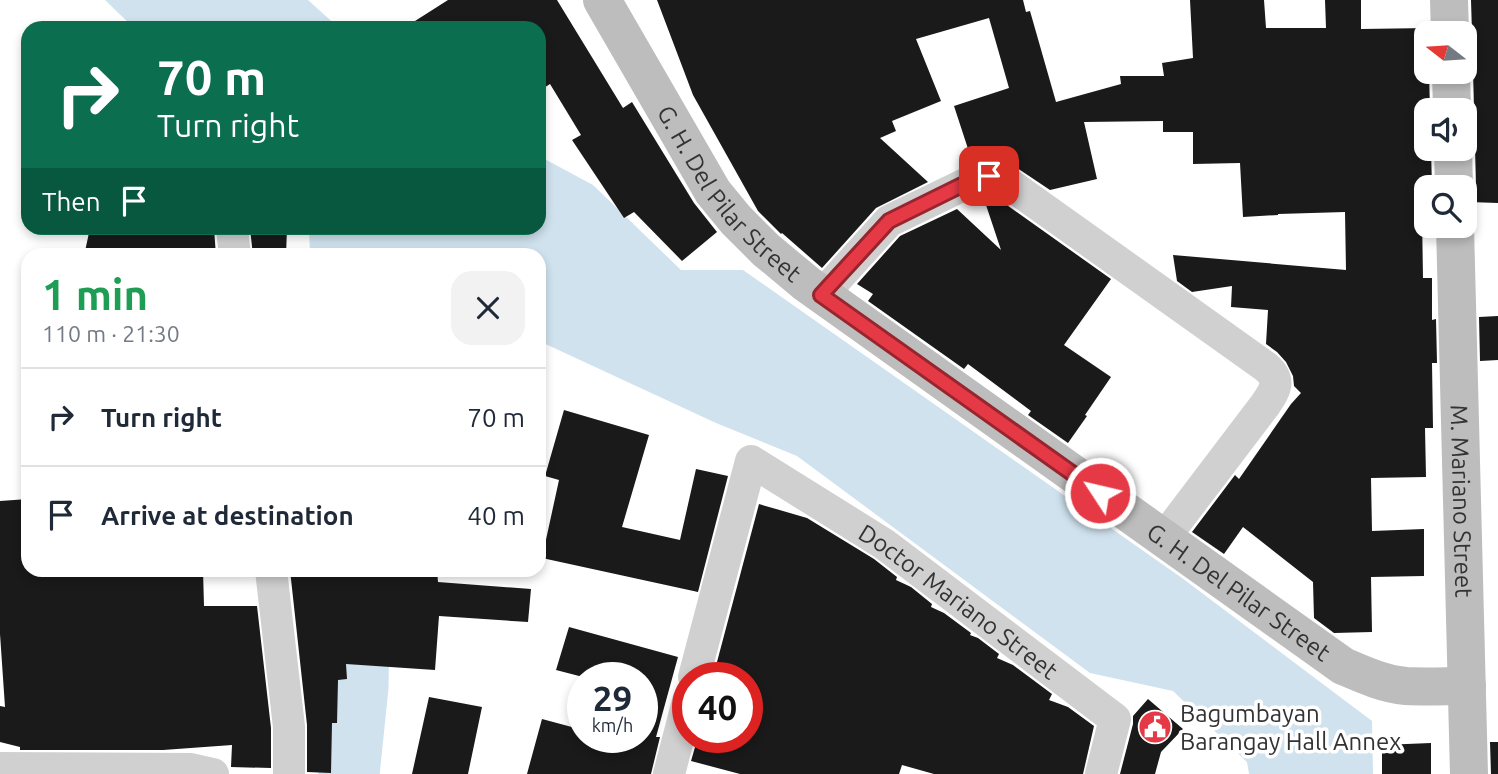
<!DOCTYPE html>
<meta charset="utf-8">
<style>
:root{--surface:#fff;--page:#f2f2f3;--text:#1f2937;--muted:#747a83;--line:#e0e1e3}
body{margin:0;font-family:Ubuntu,sans-serif;background:var(--page);color:var(--text);height:100vh;display:flex;flex-direction:column;font-size:26px;white-space:nowrap}
*{box-sizing:border-box;margin:0}
p{font-size:23px;color:var(--muted)}
.icon{flex:none;width:38px;height:38px;fill:none;stroke:currentColor;stroke-width:2;stroke-linecap:round;stroke-linejoin:round}
.map{position:relative;flex:1;overflow:hidden}
.drawer{position:absolute;left:21px;top:248px;width:525px;height:329px;display:flex;flex-direction:column;background:var(--surface);border-radius:21px;box-shadow:0 4px 10px #0003}
.drawer>*{flex:none}
.banner{position:absolute;left:21px;top:21px;width:525px;height:214px;border-radius:21px;box-shadow:0 4px 10px #0003;background:#0b6e4f;color:#fff;overflow:hidden}
.needle{width:46px;rotate:287deg}
.fabs{position:absolute;left:1414px;top:21px;display:grid;gap:14px}
.fabs a{display:grid;place-items:center;width:63px;height:63px;border-radius:14px;background:var(--surface);box-shadow:0 4px 10px #0003;font-size:35px}
.speed{position:absolute;left:567px;top:662px;display:flex;gap:14px;font-size:35px;font-weight:700;text-align:center}
.speed>*{display:grid;place-content:center;width:91px;height:91px;border-radius:50%;background:var(--surface);box-shadow:0 4px 10px #0003;line-height:1}
.speed small{font-size:18px;font-weight:400}
.speed .limit{border:10px solid #d22;background:#fff;color:#111}
.pin{position:absolute;display:grid;place-items:center;width:60px;height:60px;color:#fff;margin:-30px;border-radius:14px;box-shadow:0 4px 10px #0006}
.me{position:absolute;width:77px;margin:-38px;rotate:305deg;stroke-linejoin:round;filter:drop-shadow(0 0 5px #0008)}
.turn{display:flex;align-items:center;gap:24px;height:147px;padding:0 21px;font-size:32px}
.turn .icon{width:91px;height:91px;stroke-width:2.5}
.turn b{display:block;font-size:49px;line-height:60px}
.then{display:flex;align-items:center;height:66px;padding:0 21px;background:#0003;gap:14px;font-size:26px}
.round{display:grid;place-items:center;flex:none;width:74px;height:74px;border-radius:21px;background:var(--page)}
.summary{display:flex;align-items:center;justify-content:space-between;height:119px;padding:0 21px}
h1{font-size:42px;font-weight:600;line-height:52px;color:#1e9e55}
ul{padding:0;list-style:none}
li{display:flex;align-items:center;gap:21px;height:98px;padding:0 21px;border-top:2px solid var(--line)}
li div{flex:1}
li b{display:block;font-size:26px}
li em{font-style:normal}
.map>svg:first-child{display:block}
.water{fill:#cfe2ee}
.lines{fill:none;stroke-linecap:round;stroke-linejoin:round}
.river{stroke:#cfe2ee;stroke-width:61}
.building{fill:#1a1a1a}
.street{stroke:#d0d0d0;stroke-width:32}
.secondary{stroke:#bdbdbd;stroke-width:38}
.route-casing{stroke:#96252e;stroke-width:18}
.route{stroke:#e63946;stroke-width:12}
.labels{text-anchor:middle;dominant-baseline:central;stroke-width:7;stroke-linejoin:round;paint-order:stroke}
.street-label{font-size:24px;fill:#333;stroke:#fff}
.poi-label{font-size:24px;fill:#333;stroke:#fff;text-anchor:start}
</style>
<div class="map">
<svg width="1498" height="774" viewBox="0 0 1498 774">
<rect width="100%" height="100%" fill="#fff"/>
<path class="water" d="M105,0H308L339,28H134Z
M539,156L593,185L681,270H743L1182,578L1372,721L1373,774H1249L1247,762L1173,691L1090,673L797,456L716,423L539,341V256L310,255L309,228H539Z"/>
<g class="lines">
<path class="river" d="M349,774L358,687L360,580"/>
</g>
<path class="building" d="M448,0H557L623,108L632,102L694,203L717,232L682,261L634,212L624,218L572,140L581,135L550,84L539,91V28H404Z
M657,0H1023L1026,12L1030,11L1056,102L1121,84L1120,76H1164L1162,63L1193,58L1190,0H1264L1266,28H1326L1325,0H1361V29L1428,28V33H1426V72H1429L1430,110H1426V149H1431L1432,187H1426V200H1422V215L1423,278H1432V320L1436,319L1437,363H1432L1433,428H1425L1426,477L1371,478L1372,531L1424,529V576L1371,577L1372,632L1334,633L1314,618L1313,582L1243,527L1224,554L1192,532L1235,475L1239,479L1291,404L1301,393L1294,386L1293,376L1286,362L1277,352L1266,344L1268,310L1231,307L1232,286L1192,292L1177,281L1173,255L1346,270L1345,212L1278,214V215L1243,217L1240,163L1193,164V132H1163V121L1084,122L1097,179L1050,190L1011,164L988,158L972,161L954,106L1009,88L989,18L916,39L941,101L892,121L896,131L880,138L928,182L876,208L822,268L782,233L781,234L758,211L693,95Z
M1471,0H1498V203L1469,202L1473,197L1476,186L1475,148L1472,138L1465,131V127L1471,120L1474,109L1473,71L1470,61L1465,56V48L1470,43L1472,33Z
M987,195L997,198L1111,279L1064,345L1111,377L1085,415L1087,416L1068,443L1028,415L1031,411L968,364L964,369L868,301L873,294L857,284L900,236L957,209L1001,250L983,196Z
M90,228H214L216,256H84Z
M250,228H287L286,256H253Z
M1498,316V360L1480,361L1479,317Z
M564,410L649,435L622,527L680,540L696,469L728,476L698,592L542,558L559,480L545,476Z
M28,499V570H203L204,606H257L271,728V768L231,767L232,745L163,750H20V747L0,742V706L5,707L0,634V501Z
M759,504L807,518L874,559L897,577L896,580L911,587L932,604L931,607L944,613L971,633L970,635L978,638L999,654L997,658L1013,665L1052,694L1049,700L1068,707L1094,726L1083,774H934L902,765L899,774H740L691,761L698,737H730L747,741V677H713Z
M290,570H437L438,582L531,589L528,622L439,616L435,670L346,664L347,679L338,680L337,723H332L331,773L307,772V725Z
M569,627L678,657L656,737H660L651,774H527L542,719L583,730V737H642V677H583L556,670Z
M429,697L482,707L468,774H412Z
M1148,699L1183,729L1161,752L1155,774H1120L1133,724V716Z
M1490,742H1498V774H1491Z
M1431,743V774H1382V745Z"/>
<g class="lines">
<g class="street">
<path d="M232,228L235,256"/>
<path d="M822,295L889,221L980,177L989,176L1005,181L1266,367C1282,381 1275,390 1265,405L1164,538"/>
<path d="M271,570L289,727V774"/>
<path id="s1" d="M694,677L751,461L884,544L1115,719L1101,774"/>
<path d="M0,768L191,769L213,774"/>
<path d="M669,774L688,701"/>
</g>
<g class="secondary">
<path id="s2" d="M602,0L713,192L736,220L766,250L807,284L1343,666C1364,675 1384,684 1406,686C1426,687 1447,686 1467,686"/>
<path d="M1449,0L1450,33"/>
<path d="M1451,72L1452,110"/>
<path d="M1453,149L1454,187"/>
<path id="s3" d="M1455,226L1469,774"/>
</g>
</g>
<g class="lines">
<defs>
<path id="route" d="M989,176L970,181L889,221L821,295L1100,493"/>
</defs>
<use href="#route" class="route-casing"/>
<use href="#route" class="route"/>
</g>
<defs>
<symbol id="civic-disc" viewBox="-11 -11 22 22"><circle r="9.5" fill="#e63946" stroke="#fff"/><path d="M-.6-6.5H3V-4.5H.6V-3L4-1V1h2V6H-6V1h2V-1L-.6-3ZM-1.2 2.5V6h2.4V2.5Z" fill="#fff"/></symbol>
</defs>
<g fill-rule="evenodd">
<use href="#civic-disc" x="1136" y="708" width="38" height="38"/>
</g>
<g class="labels">
<g class="street-label">
<text stroke="none"><textPath href="#s2" startOffset="233">G. H. Del Pilar Street</textPath></text>
<text stroke="none"><textPath href="#s3" startOffset="275">M. Mariano Street</textPath></text>
<text stroke="none"><textPath href="#s2" startOffset="884">G. H. Del Pilar Street</textPath></text>
<text stroke="none"><textPath href="#s1" startOffset="474">Doctor Mariano Street</textPath></text>
</g>
<g class="poi-label">
<text x="1180" y="713">Bagumbayan<tspan x="1180" dy="28">Barangay Hall Annex</tspan></text>
</g>
</g>
</svg>
<div class="fabs">
<a><svg class="needle" viewBox="-14 -14 28 28"><path d="M0-13l5 13h-10z" fill="#e53935"/><path d="M0 13l5-13h-10z" fill="#747a83"/></svg></a>
<a><svg class="icon" aria-label="sound" viewBox="0 0 24 24"><path d="M4 9h4l5-4v14l-5-4H4zM17 9q2 3 0 6"/></svg></a>
<a><svg class="icon" aria-label="search" viewBox="0 0 24 24"><circle cx="10" cy="10" r="6"/><path d="M15 15l6 6"/></svg></a>
</div>
<div class="speed"><div>29<small>km/h</small></div><div class="limit">40</div></div>
<div class="pin" style="left:989px;top:176px;background:#d93025"><svg class="icon" aria-label="arrive" viewBox="0 0 24 24"><path d="M6 21V4h12l-3 4 3 4H6"/></svg></div>
<svg class="me" style="left:1100px;top:493px" viewBox="-20 -20 40 40"><circle r="17" fill="#e63946" stroke="#fff" stroke-width="3"/><path d="M0-11L8 9 0 5-8 9z" fill="#fff"/></svg>
<div class="banner">
<div class="turn"><svg class="icon" aria-label="right" viewBox="0 0 24 24"><path d="M7 20v-9h11M14 6l5 5-5 5"/></svg><div><b>70 m</b>Turn right</div></div>
<div class="then">Then<svg class="icon" aria-label="arrive" viewBox="0 0 24 24"><path d="M6 21V4h12l-3 4 3 4H6"/></svg></div>
</div>
<section class="drawer">
<div class="summary"><div><h1>1 min</h1><p>110 m · 21:30</p></div><a class="round"><svg class="icon" aria-label="close" viewBox="0 0 24 24"><path d="M6 6l12 12M18 6L6 18"/></svg></a></div>
<ul>
<li><svg class="icon" aria-label="right" viewBox="0 0 24 24"><path d="M7 20v-9h11M14 6l5 5-5 5"/></svg><div><b>Turn right</b></div><em>70 m</em></li>
<li><svg class="icon" aria-label="arrive" viewBox="0 0 24 24"><path d="M6 21V4h12l-3 4 3 4H6"/></svg><div><b>Arrive at destination</b></div><em>40 m</em></li>
</ul>
</section>
</div>
